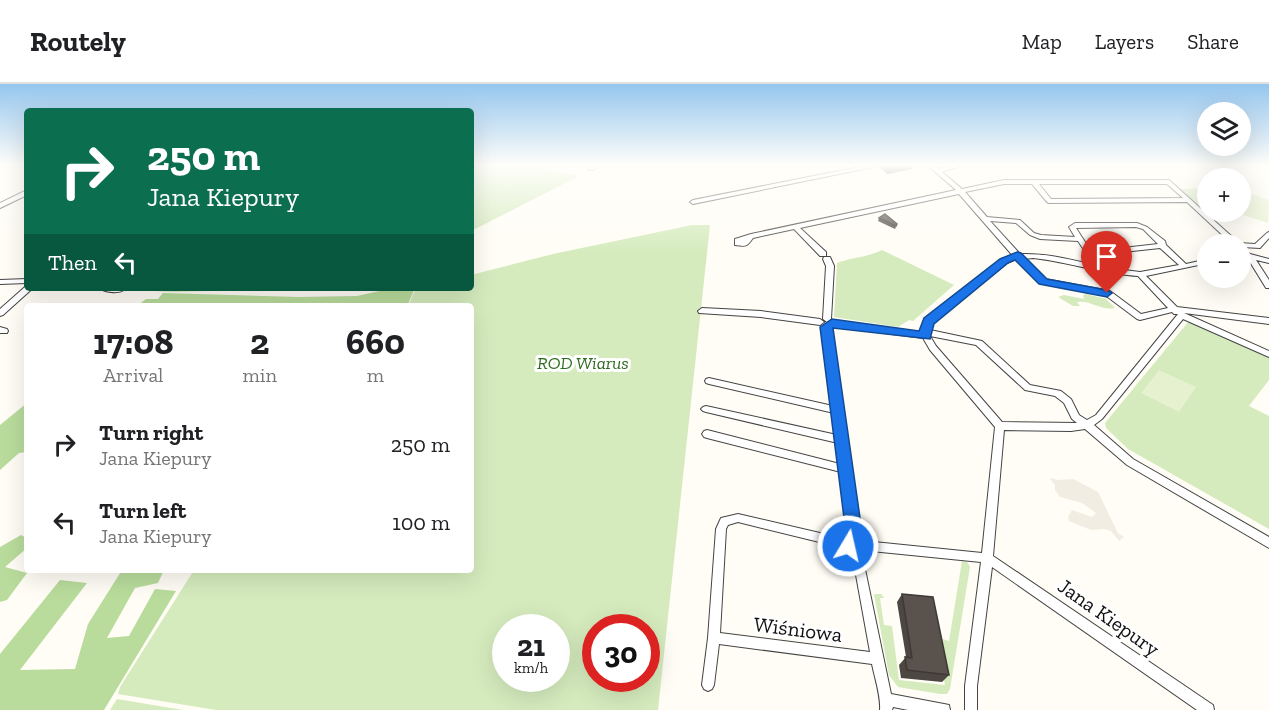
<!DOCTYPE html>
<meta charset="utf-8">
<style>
:root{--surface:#fff;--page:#f6f6f6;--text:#202124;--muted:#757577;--line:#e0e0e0}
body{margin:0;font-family:"Zilla Slab",serif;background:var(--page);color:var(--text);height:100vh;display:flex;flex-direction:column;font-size:22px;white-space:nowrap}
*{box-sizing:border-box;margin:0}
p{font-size:20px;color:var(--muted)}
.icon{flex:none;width:33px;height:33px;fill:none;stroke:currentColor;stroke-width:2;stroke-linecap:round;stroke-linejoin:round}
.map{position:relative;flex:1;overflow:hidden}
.drawer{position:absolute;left:24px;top:219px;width:450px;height:270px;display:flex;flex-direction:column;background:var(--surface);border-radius:6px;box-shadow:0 6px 24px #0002}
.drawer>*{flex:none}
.banner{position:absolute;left:24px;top:24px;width:450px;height:183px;border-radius:6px;box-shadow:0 6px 24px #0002;background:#0b6e4f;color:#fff;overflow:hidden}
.buttons{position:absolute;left:1197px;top:18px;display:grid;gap:12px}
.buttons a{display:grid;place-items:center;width:54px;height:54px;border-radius:50%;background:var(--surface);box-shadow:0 6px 24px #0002;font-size:30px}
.speed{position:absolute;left:492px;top:530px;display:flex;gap:12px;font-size:30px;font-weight:700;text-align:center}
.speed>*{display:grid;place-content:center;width:78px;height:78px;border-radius:50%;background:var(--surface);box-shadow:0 6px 24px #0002;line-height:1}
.speed small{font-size:15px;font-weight:400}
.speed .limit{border:9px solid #d22;background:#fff;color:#111}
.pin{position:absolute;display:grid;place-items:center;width:51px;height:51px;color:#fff;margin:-62px -26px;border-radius:50% 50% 50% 0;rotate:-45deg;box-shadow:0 0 6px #0007}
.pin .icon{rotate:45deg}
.me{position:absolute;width:66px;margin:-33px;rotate:9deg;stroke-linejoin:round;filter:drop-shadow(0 0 4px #0008)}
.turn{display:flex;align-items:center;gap:21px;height:126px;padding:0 24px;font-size:27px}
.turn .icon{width:78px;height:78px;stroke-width:2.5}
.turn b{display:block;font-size:42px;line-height:51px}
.then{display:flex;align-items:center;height:57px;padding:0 24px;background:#0003;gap:12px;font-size:22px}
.eta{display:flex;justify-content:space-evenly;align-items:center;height:102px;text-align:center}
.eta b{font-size:36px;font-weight:700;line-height:42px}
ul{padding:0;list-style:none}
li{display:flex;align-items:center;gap:18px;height:78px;padding:0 24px}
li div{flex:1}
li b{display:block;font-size:22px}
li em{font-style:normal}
header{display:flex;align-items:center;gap:36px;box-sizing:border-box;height:84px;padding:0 30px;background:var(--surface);border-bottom:2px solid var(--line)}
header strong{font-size:28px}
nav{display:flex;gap:33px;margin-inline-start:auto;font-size:21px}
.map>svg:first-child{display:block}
.green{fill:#d5ebbd;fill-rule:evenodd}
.forest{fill:#b9dc9c}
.pitch{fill:#e6f2cf}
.plaza{fill:#f1ede2}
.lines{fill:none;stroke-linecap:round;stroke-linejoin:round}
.minor-casing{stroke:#444;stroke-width:2}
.minor{fill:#fff;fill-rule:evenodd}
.wall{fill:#4d4742}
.shaded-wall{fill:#3f3936}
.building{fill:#5a524d;stroke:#3f3936;stroke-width:1.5}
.route{fill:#1a73e8;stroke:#114b97;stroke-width:1.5}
.labels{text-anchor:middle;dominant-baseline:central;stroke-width:6;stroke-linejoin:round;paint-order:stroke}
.park-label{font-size:18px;font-style:italic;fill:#2f6b1f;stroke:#fff}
.near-street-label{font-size:21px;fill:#111;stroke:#fff}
</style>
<header>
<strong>Routely</strong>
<nav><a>Map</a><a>Layers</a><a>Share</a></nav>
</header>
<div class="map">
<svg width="1269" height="626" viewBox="0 0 1269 626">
<rect width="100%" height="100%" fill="#fffdf5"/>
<path class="green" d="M471,81H527L579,92L471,147Z
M1207,104V123L1197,121L1181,105Z
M692,141H710L658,626H216L118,610L120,603L194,486H471V222H408L416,204H471V191L553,170ZM506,543H556V594H506ZM596,543H646V594H596Z
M882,166L954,201L913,237L909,236L898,243L834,233L837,179C852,173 866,174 882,166Z
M156,204H314L173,208L154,207Z
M1086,210L1106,215L1115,224C1101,227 1091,216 1077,218L1080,222H1073L1058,213L1064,211L1084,215L1083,211Z
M1189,237L1269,274V296L1249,322L1269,332V445L1128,365L1106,344L1105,339Z
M962,477L967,478L970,483L950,605L947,610H940L898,603L889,591L874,510H881L884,514H880L884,541L892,542L899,596L945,601L936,553L949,557Z
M117,615L183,626H110Z"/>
<path class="forest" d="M393,204H415L407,222H137L146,215H158L163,209L299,213L357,212Z
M27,319V368L19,369L0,386V341Z
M21,451L27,454V464L5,483L27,489L7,516L0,518V463Z
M122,486H164L158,499L135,504L107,554L129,552L155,505L176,507L104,626H0V570L60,496L87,499L20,586L75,585L88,540Z"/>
<path class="pitch" d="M1246,108L1269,116L1268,139L1235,128H1240L1241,115Z
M1159,286L1196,303L1179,328L1141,309Z"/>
<path class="plaza" d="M1052,394L1057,396L1073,395L1098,408L1118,449L1124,453L1119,457L1111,447L1104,445L1091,446L1069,437L1068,433L1072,426L1092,433L1096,429L1082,419L1060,413L1055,406V401L1050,395Z"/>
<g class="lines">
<defs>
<path id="minor" d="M593,81H602L593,86H589V84Z
M869,81H883L693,120L690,118L693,116Z
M927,81H934L939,85L952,81H963L942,88L962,105L1004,96H1169L1239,159L1255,160L1267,149L1269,148V154L1260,164L1242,163L1250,170L1269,175V179L1256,176L1269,196V204H1266L1250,178L1240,169V160H1232L1187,118L1049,119L1047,118L1032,100H1004L965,108L987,133L1020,136L1034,149L1041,151L1075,153L1069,143L1075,139H1137L1147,143L1165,157L1166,161L1186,180L1208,175V179L1146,192L1177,223L1269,234V240L1184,229L1269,267V273L1183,235L1102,335L1094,341L1133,375L1269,453V464L1127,381L1085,345L1071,347L1004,346L993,472L1213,621L1214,626H1197L992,483L977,602V626H965V602L981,478L861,466L891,610L944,620L949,621L950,626H908L893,623L892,626H880C881,612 875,595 872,580L719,560L714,601L712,605L708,607L704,605L702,601L708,554L716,445L721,434L738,430L850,456L841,388L707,354L704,353L702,350L704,347L707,346L840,380L838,359L706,328L703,327L701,325L703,323L706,322L837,351L834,329L709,300L706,299L705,297L706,295L709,294L833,322L823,243L824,241H830V238L833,237L921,249L926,235L1001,175L1013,172L959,110L800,144L826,168V172H820L794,145L753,154C747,162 747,163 735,161V155L751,150L956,106ZM1039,100H1167L1183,114L1051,115ZM990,137L1016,139L1030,151L1040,155L1078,157L1094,181C1069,175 1045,169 1020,170ZM1136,143L1143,145L1158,160L1123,164L1087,161L1076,144ZM1160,164L1179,181L1140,188L1108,184L1103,183L1091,166L1123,168ZM1033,174C1069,178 1103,190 1138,192L1168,224L1141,230L1110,207L1045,195L1024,175ZM1016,175L1040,199L1105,211L1137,235L1140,236L1172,228L1174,230H1178L1096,331L1087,336L1079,331L1071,315L1061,307L1030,301L982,257L930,246L932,239L1007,179ZM830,242L923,254L930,266L995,343L982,469L864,457L860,459L859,462L860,465L857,464L853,466L852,469L870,568L720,549L726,445L728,441L738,438L848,465L852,463L853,459L859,458L860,455ZM930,252L976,261L1025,306L1055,312L1064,319L1072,335L1077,339L1002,338L936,262Z
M27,106V111L0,124V119Z
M824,173H830L834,182L831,235L827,238L823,235L826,182L823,175Z
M27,195V199L0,200V196Z
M26,202L27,204H33L3,231L0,232V225Z
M99,204H122L124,206C118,210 104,208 99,204Z
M702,224L761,227L820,235L824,238L820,241L761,233L699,229L698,227Z
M0,243L7,245L8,247L7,249H0Z"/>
</defs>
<use href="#minor" class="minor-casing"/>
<use href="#minor" class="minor"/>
</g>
<path class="wall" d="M882,81H913L912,85L887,90L881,84Z
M885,130L896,143L895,145L878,137L879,134Z
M902,510L949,591L942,598L901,594L899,581L906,573L897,518Z"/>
<path class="shaded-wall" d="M890,81H913L912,85L887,90Z"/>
<path class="building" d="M885,130L897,140L896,142L879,134Z
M902,510L933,513L949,591L907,586L905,573L912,574Z"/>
<linearGradient id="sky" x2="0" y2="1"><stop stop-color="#95c6ee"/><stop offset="0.48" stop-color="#fffefa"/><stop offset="1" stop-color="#fffefa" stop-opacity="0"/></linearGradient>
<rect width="1269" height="169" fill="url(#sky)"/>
<path class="route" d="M1017,168L1021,169L1047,195L1107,206L1112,209L1107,213L1039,200L1015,176L1008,179L934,240L930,255L833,244L863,455C859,463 853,471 843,468L840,462L846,450L820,243L832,235L919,247L924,234L1000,175Z"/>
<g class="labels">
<g class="park-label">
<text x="583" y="279">ROD Wiarus</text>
</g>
<g class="near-street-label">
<text transform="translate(1109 533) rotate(35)">Jana Kiepury</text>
<text transform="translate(798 545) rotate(7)">Wiśniowa</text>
</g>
</g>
</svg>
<div class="buttons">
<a><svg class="icon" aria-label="layers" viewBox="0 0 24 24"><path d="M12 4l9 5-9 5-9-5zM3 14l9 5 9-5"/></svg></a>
<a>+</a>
<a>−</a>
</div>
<div class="speed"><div>21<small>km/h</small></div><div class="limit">30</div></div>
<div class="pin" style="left:1107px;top:209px;background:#d93025"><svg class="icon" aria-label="arrive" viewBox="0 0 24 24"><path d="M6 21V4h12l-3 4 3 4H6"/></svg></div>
<svg class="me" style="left:848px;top:462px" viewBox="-20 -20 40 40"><circle r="17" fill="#1a73e8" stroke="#fff" stroke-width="3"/><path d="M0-11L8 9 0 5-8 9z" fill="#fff"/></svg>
<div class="banner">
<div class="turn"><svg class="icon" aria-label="right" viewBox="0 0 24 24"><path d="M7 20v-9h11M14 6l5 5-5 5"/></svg><div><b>250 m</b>Jana Kiepury</div></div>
<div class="then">Then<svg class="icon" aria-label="left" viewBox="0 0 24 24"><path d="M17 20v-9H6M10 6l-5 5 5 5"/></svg></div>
</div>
<section class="drawer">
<div class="eta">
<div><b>17:08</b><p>Arrival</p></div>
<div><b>2</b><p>min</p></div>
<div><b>660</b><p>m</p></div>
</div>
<ul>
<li><svg class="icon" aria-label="right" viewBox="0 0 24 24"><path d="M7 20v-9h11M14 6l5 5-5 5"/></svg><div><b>Turn right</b><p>Jana Kiepury</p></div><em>250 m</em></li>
<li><svg class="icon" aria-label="left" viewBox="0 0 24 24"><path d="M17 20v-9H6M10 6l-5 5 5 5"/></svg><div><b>Turn left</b><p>Jana Kiepury</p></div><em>100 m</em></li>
</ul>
</section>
</div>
